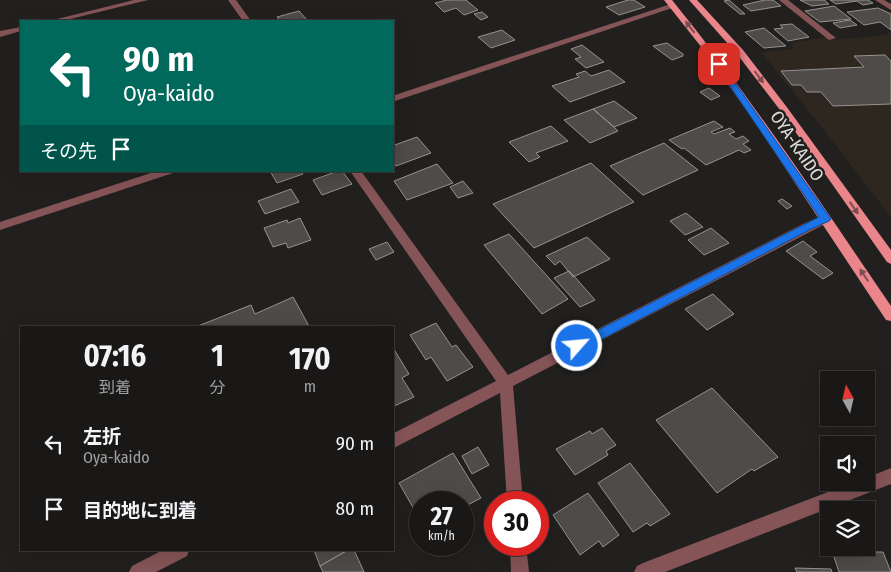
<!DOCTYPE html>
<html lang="ja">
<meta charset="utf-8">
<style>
:root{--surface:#1a1816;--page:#272523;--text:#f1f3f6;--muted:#9fa0a1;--line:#383735}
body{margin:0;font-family:"Fira Sans Condensed","Noto Sans JP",sans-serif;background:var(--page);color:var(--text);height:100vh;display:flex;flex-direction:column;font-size:19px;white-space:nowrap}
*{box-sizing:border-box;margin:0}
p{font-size:16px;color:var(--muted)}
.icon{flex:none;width:28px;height:28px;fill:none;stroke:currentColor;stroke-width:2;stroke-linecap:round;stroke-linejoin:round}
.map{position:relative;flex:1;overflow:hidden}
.panel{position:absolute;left:20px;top:326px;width:374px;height:225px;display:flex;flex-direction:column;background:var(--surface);border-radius:0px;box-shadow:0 5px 20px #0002,0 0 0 1px var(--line)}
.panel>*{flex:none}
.top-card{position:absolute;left:20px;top:20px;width:374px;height:152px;border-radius:0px;box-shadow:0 5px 20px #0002,0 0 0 1px var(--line);background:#00695c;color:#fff;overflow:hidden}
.needle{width:32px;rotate:352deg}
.tools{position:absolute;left:820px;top:371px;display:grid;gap:10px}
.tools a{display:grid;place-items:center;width:55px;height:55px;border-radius:0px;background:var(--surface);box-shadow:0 5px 20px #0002,0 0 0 1px var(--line);font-size:25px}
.speed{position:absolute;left:409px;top:491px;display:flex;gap:10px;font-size:25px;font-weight:700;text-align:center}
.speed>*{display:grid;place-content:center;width:65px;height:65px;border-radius:50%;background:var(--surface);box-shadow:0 5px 20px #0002,0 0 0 1px var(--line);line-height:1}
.speed small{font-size:12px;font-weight:400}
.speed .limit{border:8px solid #d22;background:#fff;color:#111}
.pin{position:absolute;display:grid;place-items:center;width:42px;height:42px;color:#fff;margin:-21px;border-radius:10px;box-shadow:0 2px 8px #0006}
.me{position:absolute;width:55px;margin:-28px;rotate:63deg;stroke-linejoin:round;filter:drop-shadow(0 0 4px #0008)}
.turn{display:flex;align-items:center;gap:18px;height:105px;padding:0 20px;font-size:22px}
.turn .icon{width:65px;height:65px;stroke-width:2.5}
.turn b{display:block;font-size:35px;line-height:42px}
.then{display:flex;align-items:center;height:48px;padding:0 20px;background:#0003;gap:10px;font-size:19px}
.eta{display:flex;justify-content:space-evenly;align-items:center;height:85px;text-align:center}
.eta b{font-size:30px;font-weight:700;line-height:35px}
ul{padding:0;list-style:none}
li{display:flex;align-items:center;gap:15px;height:65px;padding:0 20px}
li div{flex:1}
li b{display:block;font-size:19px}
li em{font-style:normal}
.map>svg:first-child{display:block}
.built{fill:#2d2720}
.building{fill:#4e4b48;stroke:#959390}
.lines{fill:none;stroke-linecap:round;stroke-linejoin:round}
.minor{fill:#855457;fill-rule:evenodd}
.major{fill:#ea858c;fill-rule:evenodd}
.oneway{fill:#7c4d50}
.route{fill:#1a73e8;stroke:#114b97}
.labels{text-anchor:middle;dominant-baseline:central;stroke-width:5;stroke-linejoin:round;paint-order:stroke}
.street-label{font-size:18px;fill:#dddcda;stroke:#22201e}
</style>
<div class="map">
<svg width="891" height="572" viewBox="0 0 891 572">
<rect width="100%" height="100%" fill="#22201e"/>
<path class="built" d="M891,32V217L816,120L761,52L793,49L791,43L826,37L833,40L886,35Z"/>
<path class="building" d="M447,0H466L478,10L464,15L456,8L444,12L435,3Z
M628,0H634L645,7L619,15L606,7Z
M729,0L745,14H740L724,1Z
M765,0H773L781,6L751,11L743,5Z
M800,0H824L829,4L812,6Z
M830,0H868L873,3L863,5L857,1L836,4Z
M834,6L851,19L820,22L805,11Z
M878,8L891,14V30L880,22L864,25L847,12Z
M299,11L307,20L280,21L277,17Z
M482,12L488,17L481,20L474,14Z
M850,20L857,25L840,28L833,23Z
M792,24L809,37L788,41L774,29L783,28L780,25Z
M764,28L786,46L764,48L745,32Z
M502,30L515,40L491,48L478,37Z
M667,43L683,54V56L672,60L653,46Z
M582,45L604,62L586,68L575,59L581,57L571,49Z
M885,55L891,61V104L833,106L821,92H807L801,85H792L781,71L864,67L854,56Z
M609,70L625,82L570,102L552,86L579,77L576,74L585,71L591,76Z
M709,88L720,96L711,100L700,92Z
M614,101L637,118L614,127L593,109Z
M593,109L614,127L618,131L590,143L564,120Z
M714,121L723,127L711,132L714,134L730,128L735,132L729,134L736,139L743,136L749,141L743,144L751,150L744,153L739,150L706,165L684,148L682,149L669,140Z
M551,126L568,141L536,153L540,157L529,162L509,142Z
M417,137L431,153L396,166L392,161V146Z
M664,143L698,170L643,195L610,166Z
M591,163L634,202L534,248L493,204Z
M437,164L453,183L407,200L394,181Z
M270,171H301L303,174L277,183Z
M338,171H342L352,184L322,195L313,180Z
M463,181L473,193L458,198L450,187Z
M291,189L299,202L265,214L258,201Z
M782,199L792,206L787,209L778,201Z
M686,213L703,227L685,235L670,221Z
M300,218L311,240L288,248L286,243L273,247L264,228L287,220L288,223Z
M711,228L729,243L704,255L688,240Z
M509,234L568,299L542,314L484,245Z
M587,237L610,259L573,277L560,261L555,265L546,256Z
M803,241L817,252L810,256L833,273L823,279L786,251Z
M387,242L394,252L376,260L369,249Z
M569,271L574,276L595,300L580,307L554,278Z
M713,294L734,314L707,330L685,309Z
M293,297L310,328H193L251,305L255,314Z
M436,323L452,347L456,345L473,367L447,381L431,357L426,360L410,335Z
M392,346L409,374L402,378L414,397L392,407Z
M712,388L778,457L754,471L752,469L717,493L656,420Z
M602,428L616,445L606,451L608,455L575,475L556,449L590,431L592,434Z
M478,447L489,465L472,474L462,456Z
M453,453L481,498L462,508V502H454L452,500L448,502H420L419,518L399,483Z
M630,463L670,514L650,526L647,523L633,532L598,483Z
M588,493L619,535L603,547L599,541L580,555L553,515Z
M847,548H859L861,552H883L891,572H839L832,551H848Z
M314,550H348L320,566Z
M348,550H354L364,572H323L320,566Z
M795,568L831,569L832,572H797Z"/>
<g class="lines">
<path class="minor" d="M134,0H148L62,21H49Z
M228,0H236L251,21H243Z
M779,0H788L836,38L829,40Z
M875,0H884L891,4V10Z
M671,4L678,6L392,102V96Z
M21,27V31L0,37V31Z
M157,171H174L173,173L0,230V222Z
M350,171H361L508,375L803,224L825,215L831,219L829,222L513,386L523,502H507L500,393L392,449V434L496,381Z
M891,468V484L665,572H634L637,566L643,563L854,482H866V478Z
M510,545H526L529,572H511Z
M163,550H189L187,556L156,572H129L132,566Z"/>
<path class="major" d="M664,0H672C751,97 820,202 891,306V321L886,320L752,118L706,53Z
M689,0H697L743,50L786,106L891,250V264L887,262L780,110L737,54Z"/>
</g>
<defs><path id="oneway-solid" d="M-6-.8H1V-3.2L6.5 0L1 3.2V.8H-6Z" transform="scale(1.25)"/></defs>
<g class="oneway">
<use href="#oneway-solid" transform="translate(690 27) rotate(-128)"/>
<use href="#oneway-solid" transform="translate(759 77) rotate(53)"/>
<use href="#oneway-solid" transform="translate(854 208) rotate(55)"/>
<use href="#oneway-solid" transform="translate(864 275) rotate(-124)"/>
</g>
<path class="route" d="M716,63H721L831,219L829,221L811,229L581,350L577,352L573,350L571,346L573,343L819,217L715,64Z"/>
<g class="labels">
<g class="street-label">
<text transform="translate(797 146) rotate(56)">OYA-KAIDO</text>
</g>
</g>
</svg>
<div class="tools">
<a><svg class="needle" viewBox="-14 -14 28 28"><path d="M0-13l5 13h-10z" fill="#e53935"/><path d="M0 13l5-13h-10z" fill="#9fa0a1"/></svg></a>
<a><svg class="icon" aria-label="sound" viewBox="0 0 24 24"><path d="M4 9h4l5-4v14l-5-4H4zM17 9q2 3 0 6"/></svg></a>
<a><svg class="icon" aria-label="layers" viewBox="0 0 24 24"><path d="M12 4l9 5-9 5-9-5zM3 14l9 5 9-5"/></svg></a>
</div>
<div class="speed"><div>27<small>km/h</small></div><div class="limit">30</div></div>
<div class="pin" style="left:719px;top:64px;background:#d93025"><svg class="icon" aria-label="arrive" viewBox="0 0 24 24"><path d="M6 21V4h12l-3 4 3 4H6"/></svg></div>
<svg class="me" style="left:577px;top:346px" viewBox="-20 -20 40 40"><circle r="17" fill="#1a73e8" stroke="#fff" stroke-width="3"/><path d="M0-11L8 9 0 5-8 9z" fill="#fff"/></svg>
<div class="top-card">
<div class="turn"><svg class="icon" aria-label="left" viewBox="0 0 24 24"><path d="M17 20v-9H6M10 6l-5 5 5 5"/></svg><div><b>90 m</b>Oya-kaido</div></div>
<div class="then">その先<svg class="icon" aria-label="arrive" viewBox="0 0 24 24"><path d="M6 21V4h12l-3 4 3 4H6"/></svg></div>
</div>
<section class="panel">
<div class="eta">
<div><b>07:16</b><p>到着</p></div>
<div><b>1</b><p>分</p></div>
<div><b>170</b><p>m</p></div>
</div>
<ul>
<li><svg class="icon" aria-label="left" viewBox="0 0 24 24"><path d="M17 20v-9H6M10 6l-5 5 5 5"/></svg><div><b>左折</b><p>Oya-kaido</p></div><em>90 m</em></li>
<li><svg class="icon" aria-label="arrive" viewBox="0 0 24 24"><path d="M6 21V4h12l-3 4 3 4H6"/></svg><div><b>目的地に到着</b></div><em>80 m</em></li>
</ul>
</section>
</div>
